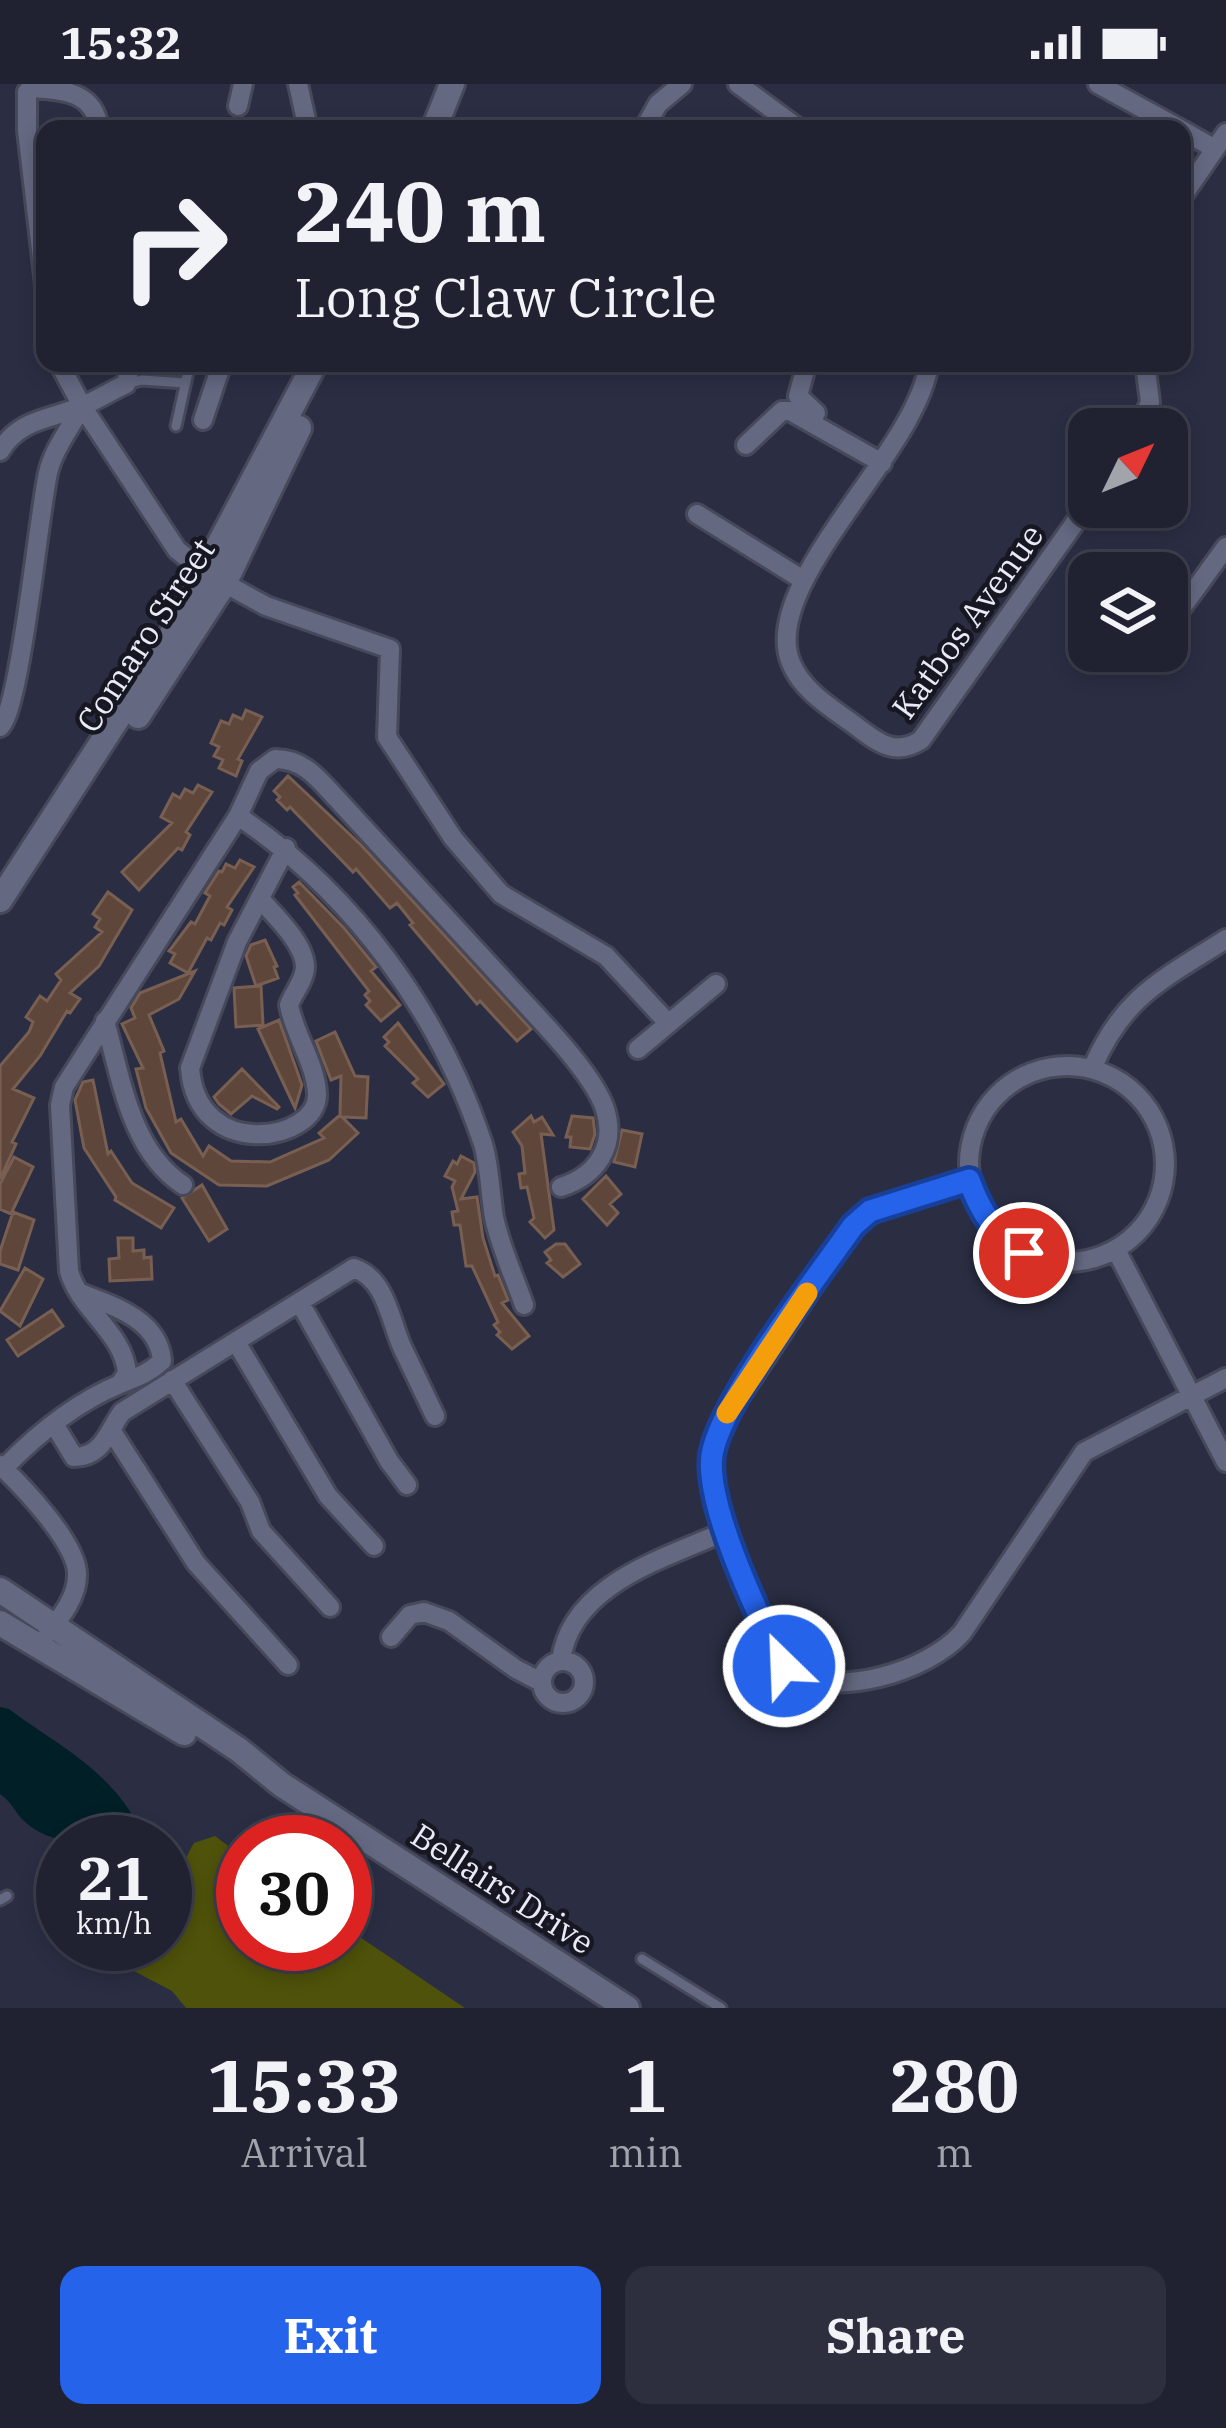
<!DOCTYPE html>
<style>
:root{--surface:#202232;--page:#2d2f3e;--text:#f1f3f6;--muted:#a2a4ac;--line:#3d3f4d;--accent:#2563eb}
body{margin:0;font-family:"IBM Plex Serif",serif;background:var(--page);color:var(--text);height:100vh;display:flex;flex-direction:column;font-size:45px;white-space:nowrap}
*{box-sizing:border-box;margin:0}
p{font-size:39px;color:var(--muted)}
.icon{flex:none;width:66px;height:66px;fill:none;stroke:currentColor;stroke-width:2;stroke-linecap:round;stroke-linejoin:round}
.map{position:relative;height:1924px;overflow:hidden}
.drawer{display:flex;flex-direction:column;background:var(--surface);flex:1}
.drawer>*{flex:none}
.guide{position:absolute;left:36px;top:36px;width:1155px;height:252px;border-radius:24px;box-shadow:0 6px 18px #0003,0 0 0 3px var(--line);background:#202232;color:var(--text);overflow:hidden}
.needle{width:78px;rotate:47deg}
.fabs{position:absolute;left:1068px;top:324px;display:grid;gap:24px}
.fabs a{display:grid;place-items:center;width:120px;height:120px;border-radius:24px;background:var(--surface);box-shadow:0 6px 18px #0003,0 0 0 3px var(--line);font-size:60px}
.speed{position:absolute;left:36px;top:1731px;display:flex;gap:24px;font-size:60px;font-weight:700;text-align:center}
.speed>*{display:grid;place-content:center;width:156px;height:156px;border-radius:50%;background:var(--surface);box-shadow:0 6px 18px #0003,0 0 0 3px var(--line);line-height:1}
.speed small{font-size:30px;font-weight:400}
.speed .limit{border:18px solid #d22;background:#fff;color:#111}
.pin{position:absolute;display:grid;place-items:center;width:102px;height:102px;color:#fff;margin:-51px;border:6px solid #fff;border-radius:50%;box-shadow:0 3px 12px #0007}
.me{position:absolute;width:132px;margin:-66px;rotate:336deg;stroke-linejoin:round;filter:drop-shadow(0 0 9px #0008)}
.turn{display:flex;align-items:center;gap:42px;height:252px;padding:0 60px;font-size:54px}
.turn .icon{width:156px;height:156px;stroke-width:2.5}
.turn b{display:block;font-size:84px;line-height:102px}
.eta{display:flex;justify-content:space-evenly;align-items:center;height:204px;text-align:center}
.eta b{font-size:72px;font-weight:800;line-height:84px}
.button{display:flex;gap:24px;margin-top:auto;padding:24px 60px}
.button a{flex:1;height:138px;border-radius:24px;background:var(--accent);color:#fff;font-size:48px;font-weight:800;line-height:138px;text-align:center}
.button a+a{background:var(--page);color:var(--text)}
.status{display:flex;justify-content:space-between;align-items:center;height:84px;padding:0 60px;background:var(--surface);direction:ltr}
.status svg{height:33px;fill:currentColor}
.map>svg:first-child{display:block}
.green{fill:#4f520a}
.water{fill:#001f26}
.lines{fill:none;stroke-linecap:round;stroke-linejoin:round}
.stream{stroke:#001f26;stroke-width:4.5}
.building{fill:#5e463a;stroke:#785f52;stroke-width:3}
.service-casing{stroke:#47495b;stroke-width:15}
.minor-casing{stroke:#47495b;stroke-width:24}
.tertiary-casing{stroke:#47495b;stroke-width:30}
.service{stroke:#646880;stroke-width:9}
.minor{stroke:#646880;stroke-width:18}
.tertiary{stroke:#646880;stroke-width:24}
.route-casing{stroke:#184099;stroke-width:30}
.route{stroke:#2563eb;stroke-width:21}
.slow{stroke:#f59e0b;stroke-width:21}
.labels{text-anchor:middle;dominant-baseline:central;stroke-width:9;stroke-linejoin:round;paint-order:stroke}
.street-label{font-size:33px;fill:#e8eaf8;stroke:#161721}
</style>
<div class="status"><b>15:32</b><svg viewBox="0 0 49 12"><path d="M0 12V9h3v3zM5 12V6h3v6zM10 12V3h3v9zM15 12V0h3v12zM26 1h20v11H26zM47 4h2v5h-2z"/></svg></div>
<div class="map">
<svg width="1226" height="1924" viewBox="0 0 1226 1924">
<rect width="100%" height="100%" fill="#2b2e43"/>
<path class="green" d="M215,1752L243,1773V1860H345V1843L465,1924H186L172,1907L134,1887L131,1863L132,1860H165V1807C179,1796 184,1775 194,1759Z"/>
<path class="water" d="M0,1623L9,1625C53,1658 101,1681 131,1729L114,1734L105,1758C74,1758 44,1759 20,1733C13,1724 10,1717 0,1710Z"/>
<g class="lines">
<path class="stream" d="M165,1795L176,1799"/>
</g>
<path class="building" d="M246,626L262,633L238,675L242,677L236,692L219,684L223,676L214,672L219,663L211,659L221,637L229,640L233,631L242,635Z
M288,692L361,761L531,945L517,957L480,917L477,920L410,841L413,839L397,819L390,824L356,785L353,788L290,723L287,726L277,716L280,713L274,707Z
M198,701L212,708L186,748L190,751L182,766L178,764L139,806L122,788L172,739L161,733L173,710L180,714L185,705L193,709Z
M240,776L254,783L227,823L232,826L224,841L220,839L211,856L207,854L188,889L170,879L175,870L169,867L191,838L195,840L210,812L205,809L219,787L222,788L226,780L235,784Z
M299,798L344,844L376,883L371,887L400,921L381,937L366,921L370,917L365,911L369,907L295,811L298,809L293,803Z
M108,808L132,826L99,882L70,909L80,915L70,929L67,927L40,972L13,1005L34,1014L12,1058L16,1060L0,1095V982L29,948L33,938L26,933L40,912L47,917L61,896L56,890L102,848L95,843L100,835L93,830Z
M265,856L277,882L274,883L278,894L256,902L246,872L251,861Z
M195,887L179,915L149,931L164,967L160,969L176,1038L181,1035L203,1072L209,1062L231,1077L270,1078L324,1054L319,1049L340,1031L341,992L331,996L316,957L335,948L355,992L368,993L366,1034L342,1033L358,1049L329,1076L267,1102L219,1101L171,1069L146,1024L136,985L143,984L122,940L135,934L131,924L140,909Z
M261,902L263,941L236,943L234,904Z
M279,936L302,1001L295,1024L258,945Z
M398,939L444,1000L428,1013L413,999L418,995L385,962L389,958L384,953Z
M242,985L279,1023L277,1025L252,1012L231,1030L219,1020L214,1013Z
M93,996L108,1070L111,1067L132,1099L174,1124L161,1144L115,1116L116,1113L84,1064L75,1016L83,998Z
M531,1032L534,1038L542,1033L553,1051L541,1050L554,1146L545,1154L530,1138L534,1134L527,1103L521,1104L519,1090L525,1089L522,1062L513,1048Z
M572,1032L593,1034L595,1050L590,1065L570,1063L571,1053H566Z
M622,1046L642,1050L635,1083L614,1078Z
M461,1072L474,1079L475,1088L461,1115L477,1113L483,1154L495,1192L498,1191L508,1216L502,1219L529,1252L512,1265L497,1251L500,1248L494,1241L498,1238L472,1182H466L460,1141H454L452,1128L458,1127L452,1103L455,1097L445,1092L453,1077L457,1080Z
M14,1073L33,1083L11,1130L0,1125V1100Z
M606,1092L621,1110L610,1120L618,1129L607,1141L583,1115Z
M202,1101L227,1145L209,1157L182,1114Z
M13,1128L34,1136L18,1186L0,1180V1167Z
M118,1154H133V1167L144,1166V1174L151,1173L152,1195L110,1197L109,1175L119,1174Z
M556,1160H565L580,1180L563,1193L547,1179L551,1176L545,1168Z
M25,1184L43,1195L20,1242L0,1227Z
M52,1226L63,1242L18,1272L7,1256Z"/>
<g class="lines">
<defs>
<path id="service" d="M126,300L142,296L185,299
M176,342L190,279
M0,1816L7,1812
M642,1875L721,1924"/>
<path id="minor" d="M298,0L308,45
M738,0L799,45
M1098,0L1180,45
M238,22L243,0
M644,45L658,20L682,0
M1182,46L1215,65
M1182,113L1226,49
M45,200L27,46V8L32,4C64,6 95,8 99,45
M59,279L82,322L177,466L206,489L266,522L390,565L387,653L453,754L501,810L606,872L668,939
M807,279L798,312L816,329
M929,279C918,367 758,500 791,579C802,607 833,625 856,642C877,658 895,673 921,656L1089,419
M203,336L222,279
M1139,345L1150,318L1145,279
M746,361L782,327H790L882,379
M0,367C20,334 50,336 82,322C97,316 111,307 126,300L131,279
M697,430L803,496
M1167,544L1226,463
M0,643C20,627 39,429 48,389C53,366 71,343 82,322
M238,732C353,809 439,928 483,1060C490,1084 490,1109 494,1133C500,1163 514,1192 524,1221
M261,816C275,832 305,860 305,883C305,896 293,909 289,921C294,950 316,980 317,1010C319,1057 197,1079 190,984L237,858L286,764
M105,937C121,993 130,1066 183,1101
M638,965L716,900
M969 1080a98 98 0 1 1 196 0a98 98 0 1 1-196 0Z
M1092,985C1123,912 1162,896 1226,855
M969,1096L870,1127L857,1136L721,1341C715,1360 710,1377 712,1396C717,1432 767,1559 788,1587C835,1615 927,1588 962,1549L1084,1368L1226,1294
M1116,1166L1226,1378
M300,1219L389,1377L407,1401
M236,1258L328,1412L374,1462
M172,1296L250,1418L261,1447L330,1523
M120,1300L127,1289C124,1249 79,1225 69,1187L60,1021L64,1003L238,732L259,687L275,675C305,675 319,696 338,716C395,778 451,839 508,901C535,931 593,988 605,1025C617,1063 596,1092 561,1103
M54,1340L74,1373C103,1373 108,1347 122,1328L354,1184C386,1195 390,1236 402,1263C413,1286 424,1309 435,1332
M113,1349L196,1479L288,1581
M0,1381C22,1402 77,1459 77,1490C78,1512 61,1533 48,1549
M4,1384C36,1351 77,1318 120,1300C137,1293 148,1290 162,1277C159,1236 114,1222 80,1209
M391,1553L410,1531L424,1528L449,1537L516,1585L541,1598
M542 1598a21 21 0 1 1 42 0a21 21 0 1 1-42 0Z
M561,1577C570,1500 666,1474 726,1447"/>
<path id="tertiary" d="M434,45L452,0
M138,632L224,500L299,344
M0,816L169,555L315,279
M0,1506L239,1666L282,1701L627,1924
M0,1539L184,1649"/>
</defs>
<use href="#service" class="service-casing"/>
<use href="#minor" class="minor-casing"/>
<use href="#tertiary" class="tertiary-casing"/>
<use href="#service" class="service"/>
<use href="#minor" class="minor"/>
<use href="#tertiary" class="tertiary"/>
</g>
<g class="lines">
<defs>
<path id="route" d="M784,1582C760,1536 705,1421 712,1371C720,1318 818,1192 853,1142L870,1127L969,1096C981,1130 995,1149 1024,1169"/>
</defs>
<use href="#route" class="route-casing"/>
<use href="#route" class="route"/>
<path class="slow" d="M727,1329L807,1209"/>
</g>
<g class="labels">
<g class="street-label">
<text transform="translate(967 537) rotate(-54)">Katbos Avenue</text>
<text transform="translate(145 551) rotate(-57)">Comaro Street</text>
<text transform="translate(503 1804) rotate(33)">Bellairs Drive</text>
</g>
</g>
</svg>
<div class="fabs">
<a><svg class="needle" viewBox="-14 -14 28 28"><path d="M0-13l5 13h-10z" fill="#e53935"/><path d="M0 13l5-13h-10z" fill="#a2a4ac"/></svg></a>
<a><svg class="icon" aria-label="layers" viewBox="0 0 24 24"><path d="M12 4l9 5-9 5-9-5zM3 14l9 5 9-5"/></svg></a>
</div>
<div class="speed"><div>21<small>km/h</small></div><div class="limit">30</div></div>
<div class="pin" style="left:1024px;top:1169px;background:#d93025"><svg class="icon" aria-label="arrive" viewBox="0 0 24 24"><path d="M6 21V4h12l-3 4 3 4H6"/></svg></div>
<svg class="me" style="left:784px;top:1582px" viewBox="-20 -20 40 40"><circle r="17" fill="#2563eb" stroke="#fff" stroke-width="3"/><path d="M0-11L8 9 0 5-8 9z" fill="#fff"/></svg>
<div class="guide">
<div class="turn"><svg class="icon" aria-label="right" viewBox="0 0 24 24"><path d="M7 20v-9h11M14 6l5 5-5 5"/></svg><div><b>240 m</b>Long Claw Circle</div></div>
</div>
</div>
<section class="drawer">
<div class="eta">
<div><b>15:33</b><p>Arrival</p></div>
<div><b>1</b><p>min</p></div>
<div><b>280</b><p>m</p></div>
</div>
<div class="button"><a>Exit</a><a>Share</a></div>
</section>
